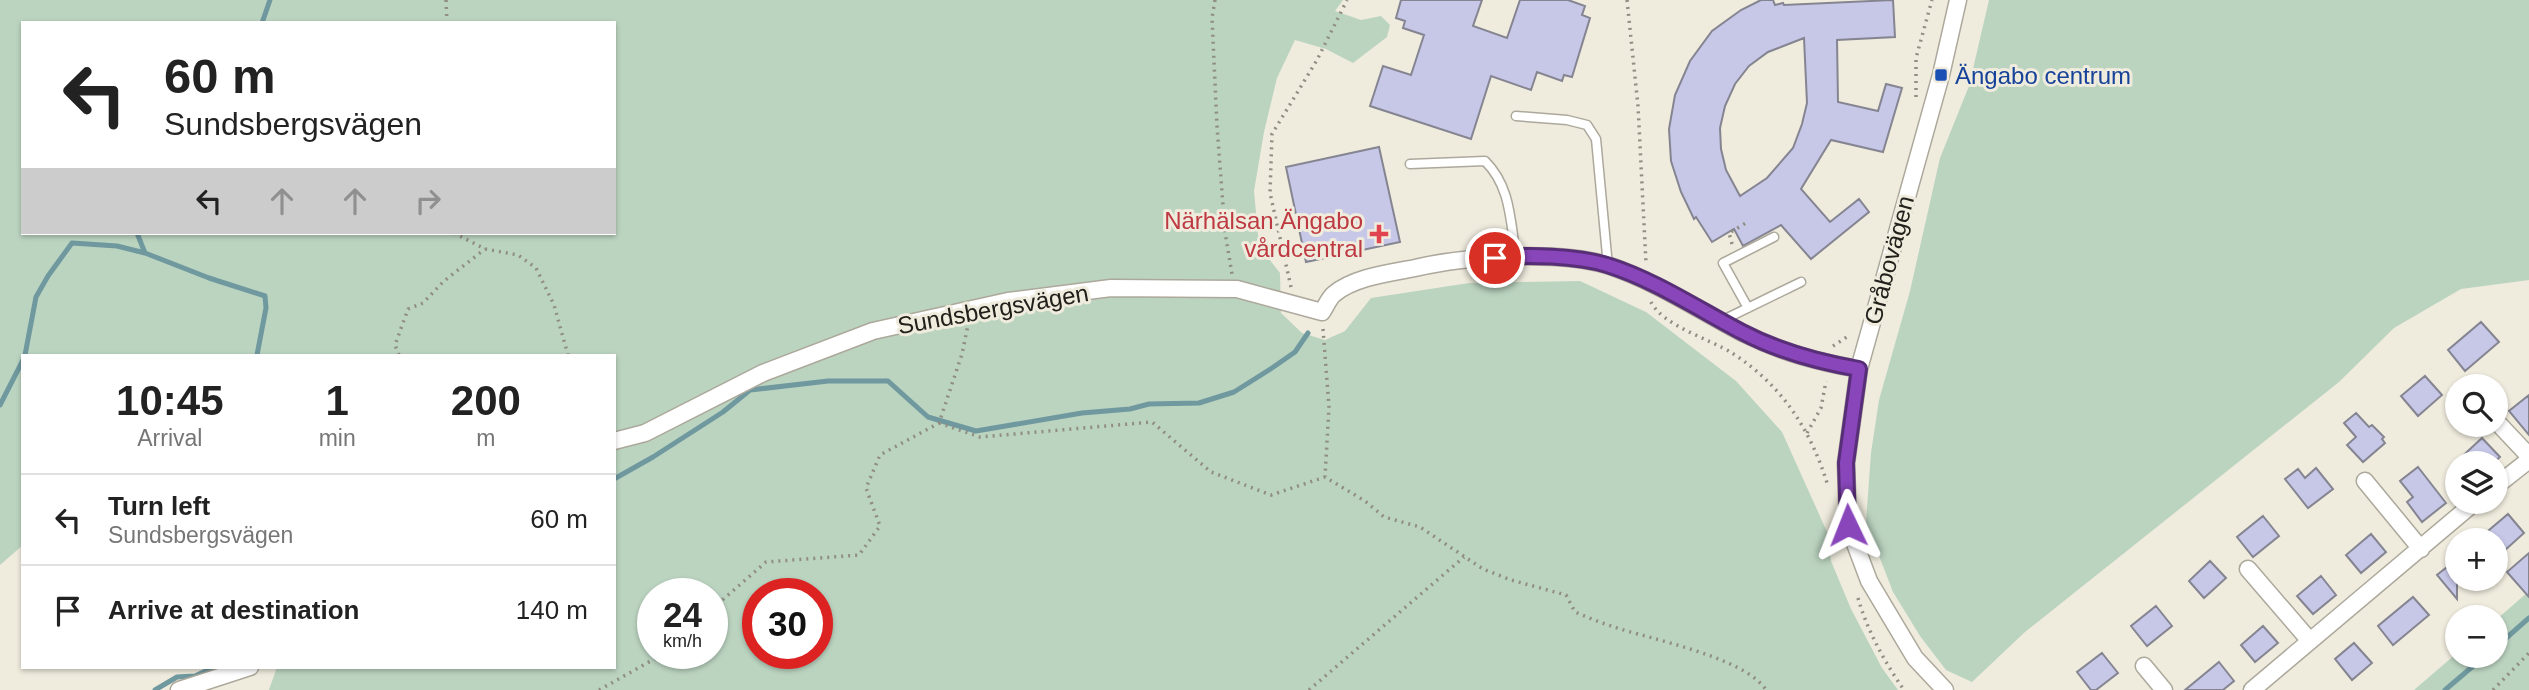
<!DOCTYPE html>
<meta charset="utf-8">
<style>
:root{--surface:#fff;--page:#f6f6f6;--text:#222;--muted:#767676;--line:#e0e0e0}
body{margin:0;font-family:Helvetica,sans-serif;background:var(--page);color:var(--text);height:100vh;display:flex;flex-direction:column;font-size:26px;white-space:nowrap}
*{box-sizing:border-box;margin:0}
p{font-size:23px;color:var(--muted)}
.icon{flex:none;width:38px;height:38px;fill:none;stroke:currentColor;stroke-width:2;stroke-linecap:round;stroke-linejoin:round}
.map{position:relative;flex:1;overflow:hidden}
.panel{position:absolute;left:21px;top:354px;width:595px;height:315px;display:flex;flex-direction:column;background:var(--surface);border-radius:0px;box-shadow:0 2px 5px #0004}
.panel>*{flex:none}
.hud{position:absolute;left:21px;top:21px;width:595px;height:214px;border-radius:0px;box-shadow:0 2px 5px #0004;background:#fff;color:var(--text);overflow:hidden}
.tools{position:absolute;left:2445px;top:374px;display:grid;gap:14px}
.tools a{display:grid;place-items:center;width:63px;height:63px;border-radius:50%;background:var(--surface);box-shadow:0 2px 5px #0004;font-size:35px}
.speed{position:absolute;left:637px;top:578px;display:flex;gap:14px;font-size:35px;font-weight:700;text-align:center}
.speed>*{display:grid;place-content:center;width:91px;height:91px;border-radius:50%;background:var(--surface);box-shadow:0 2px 5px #0004;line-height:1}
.speed small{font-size:18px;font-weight:400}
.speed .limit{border:10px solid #d22;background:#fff;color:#111}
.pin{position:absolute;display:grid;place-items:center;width:60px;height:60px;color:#fff;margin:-30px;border:4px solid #fff;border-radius:50%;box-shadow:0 2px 7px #0007}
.me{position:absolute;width:77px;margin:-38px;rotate:358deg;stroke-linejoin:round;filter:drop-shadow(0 0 5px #0008)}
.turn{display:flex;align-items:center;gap:24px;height:147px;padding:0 28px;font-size:32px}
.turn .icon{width:91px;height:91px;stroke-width:2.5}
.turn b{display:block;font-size:49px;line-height:60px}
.lanes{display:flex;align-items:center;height:66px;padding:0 28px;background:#0003;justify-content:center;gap:35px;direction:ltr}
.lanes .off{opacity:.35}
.eta{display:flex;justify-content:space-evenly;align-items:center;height:119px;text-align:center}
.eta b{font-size:42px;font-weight:700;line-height:49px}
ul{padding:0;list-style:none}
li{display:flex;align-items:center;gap:21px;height:91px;padding:0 28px;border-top:2px solid var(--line)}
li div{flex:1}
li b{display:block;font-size:26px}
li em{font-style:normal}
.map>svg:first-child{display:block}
.green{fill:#bbd4c0;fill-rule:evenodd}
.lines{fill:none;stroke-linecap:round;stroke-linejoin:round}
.stream{stroke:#6f989f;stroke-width:5}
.building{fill:#c7c7e8;stroke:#858592;stroke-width:2;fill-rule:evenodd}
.service-casing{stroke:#aca89b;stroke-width:11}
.minor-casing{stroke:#aca89b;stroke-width:19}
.path{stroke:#908d83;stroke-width:3.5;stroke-dasharray:2 5;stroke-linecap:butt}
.service{stroke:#fff;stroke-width:8}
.minor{stroke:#fff;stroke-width:16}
.route-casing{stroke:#582e79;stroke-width:18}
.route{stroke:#8846ba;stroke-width:12}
.transit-dot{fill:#1a4fb4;stroke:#efebdd;stroke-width:2.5}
.health-dot{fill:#e0444e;stroke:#efebdd;stroke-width:2.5}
.labels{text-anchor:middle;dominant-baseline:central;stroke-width:6;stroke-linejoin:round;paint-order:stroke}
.transit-label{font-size:24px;fill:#164399;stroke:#efebdd;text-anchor:start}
.health-label{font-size:24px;fill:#be3a42;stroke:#efebdd;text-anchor:end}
.street-label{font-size:24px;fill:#21201b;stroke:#efebdd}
</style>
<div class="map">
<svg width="2529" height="690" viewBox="0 0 2529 690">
<rect width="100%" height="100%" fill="#efebdd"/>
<path class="green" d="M0,0H1343L1335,11L1361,20L1381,16L1390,25L1387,37L1353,63L1326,49L1295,40L1277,78L1264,132L1254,191L1259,246L1280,273L1281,313L1302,333L1325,340L1345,331L1371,298L1469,283L1580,281L1646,312L1736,381L1782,432L1828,534L1831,561L1851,609L1882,668L1898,690H269L277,667H614V355H23V545L0,565ZM23,23H614V233H23ZM653,593H712V653H653ZM758,593H817V653H758Z
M1989,0H2529V280L2461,289L2394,328L2339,382L2025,632L1972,682L1946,670L1920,636L1893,592L1866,522L1871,453L1879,400L1910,291L1940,158L1969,86Z
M2529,591V690H2414L2457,653V656H2496V620Z"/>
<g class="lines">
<path class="stream" d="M262,23L270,0
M137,233L145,253L209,278L265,296L266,308L257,355
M25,355L36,297L48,276L72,243L117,246L145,253
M0,405L23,360
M614,479L653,457L723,412L750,390L828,381H888L928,417L976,431L1082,413L1130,409L1149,404L1199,403L1234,392L1272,368L1295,352L1308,333
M2496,647L2529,618
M155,690L177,677L195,676L214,667
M2445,690L2485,656"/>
</g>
<path class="building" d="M1401,0H1482L1473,26L1507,38L1520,0H1568L1585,6L1582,15L1590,18L1572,77L1564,75L1562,81L1537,72L1531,90L1491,76L1471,139L1370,106L1383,66L1411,75L1424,35L1403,28L1405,21L1396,18Z
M1761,0H1773L1775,5L1783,3L1784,5L1893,0L1895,37L1837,40L1838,102L1878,111L1886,84L1902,88L1883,152L1831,140L1801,189L1830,222L1859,199L1869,212L1811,259L1781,225L1743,246L1734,229L1712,242L1696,217L1694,219L1681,192L1671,161L1669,129L1675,95L1690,61L1712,31L1741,10ZM1804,38L1807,103L1802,124L1793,148L1767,178L1740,196L1726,170L1721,149L1720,128L1725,106L1735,84L1749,66L1768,52Z
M1379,147L1400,242L1306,262L1286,167Z
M2481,322L2499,342L2465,371L2448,350Z
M2425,376L2442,395L2418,416L2401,396Z
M2529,395V435L2509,411Z
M2356,413L2369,427L2372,425L2384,437L2382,439L2385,443L2363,462L2347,445L2356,437L2344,423Z
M2482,438L2500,457L2492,464H2454Z
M2418,467L2446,503L2422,522L2407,502L2413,497L2400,481Z
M2316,468L2333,489L2308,508L2285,479L2298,469L2305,478Z
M2508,514L2524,533L2504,551L2488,531Z
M2263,516L2279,536L2253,557L2237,537Z
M2371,534L2386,552L2361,573L2346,555Z
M2529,553V597L2507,572Z
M2457,559V599L2437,575Z
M2210,561L2226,578L2204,598L2189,581Z
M2321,576L2336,595L2313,614L2297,596Z
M2413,597L2429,615L2393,645L2378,626Z
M2156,606L2172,626L2147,646L2131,626Z
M2263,626L2278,643L2255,662L2241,645Z
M2354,643L2372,663L2352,680L2335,659Z
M2102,653L2118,673L2096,690H2091L2077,672Z
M2219,662L2234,681L2223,690H2185Z"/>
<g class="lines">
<defs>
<path id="service" d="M1516,116L1567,120L1587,125L1596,139L1608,266
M1410,164L1485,161C1511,187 1510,220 1516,256
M1748,308L1723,263L1774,237
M1721,321L1801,282"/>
<path id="minor" d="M2496,421L2529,456
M614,441L645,433L763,373L873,331L1008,301L1111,288L1237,289L1322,312C1326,306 1329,298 1334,294C1354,277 1390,273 1415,268C1466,256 1560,250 1610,266C1657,282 1699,310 1743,333C1782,352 1817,362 1859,369
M2365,481L2421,549
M2496,486L2529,460
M2248,569L2310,641
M2144,666L2164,690
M179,690L250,667
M1945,690L1915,658L1869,581L1848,525L1846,463L1859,369L1941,75L1958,0
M2252,690L2475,502"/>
</defs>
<use href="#service" class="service-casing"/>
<use href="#minor" class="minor-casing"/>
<path class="path" d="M446,0L447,23
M1215,0L1212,18L1217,126L1225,232L1232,274
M1627,0L1638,106L1646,263
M1916,97V58L1932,0
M454,233L485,249L518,255L536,268L554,305L568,355
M1732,244L1729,233L1746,223
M1291,287L1270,193L1272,134L1317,60L1347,0
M1651,302C1663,326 1710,339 1732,353C1782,385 1811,430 1828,486
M1323,329L1329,407L1325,477L1365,501L1384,517L1420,527L1483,569L1511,580L1566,595L1575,612C1587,617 1599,622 1611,626C1649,639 1745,657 1766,690
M1833,346L1850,335
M399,355L395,345L408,309L423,303L444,281L485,249
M939,423L980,437L1152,422L1211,472L1271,495L1325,477
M1807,433L1821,408L1826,381
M1858,598C1867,630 1885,663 1904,690
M712,609L766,562L859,555L880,526L866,488L880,455L939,423L962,354L968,325
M599,690L665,653
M1309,690L1464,557
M2493,690L2529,653"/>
<use href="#service" class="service"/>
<use href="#minor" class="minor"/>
</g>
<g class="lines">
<defs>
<path id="route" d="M1495,258C1526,254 1578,256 1607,265C1655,280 1698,309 1742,332C1780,352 1818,362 1859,369L1846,463L1848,525"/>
</defs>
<use href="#route" class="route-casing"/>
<use href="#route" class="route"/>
</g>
<rect class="transit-dot" x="1934" y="68" width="14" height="14" rx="3.5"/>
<path class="health-dot" d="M1375.5 223.5h7v7h7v7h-7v7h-7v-7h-7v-7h7z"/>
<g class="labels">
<g class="transit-label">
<text x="1955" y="75">Ängabo centrum</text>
</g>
<g class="health-label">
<text x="1363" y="220">Närhälsan Ängabo<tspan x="1363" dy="28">vårdcentral</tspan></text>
</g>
<g class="street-label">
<text transform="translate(1889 260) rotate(-75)">Gråbovägen</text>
<text transform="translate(993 309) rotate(-10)">Sundsbergsvägen</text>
</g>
</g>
</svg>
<div class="tools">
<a><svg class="icon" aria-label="search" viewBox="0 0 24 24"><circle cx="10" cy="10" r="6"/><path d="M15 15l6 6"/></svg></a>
<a><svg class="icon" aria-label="layers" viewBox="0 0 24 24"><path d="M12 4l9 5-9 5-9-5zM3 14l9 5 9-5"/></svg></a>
<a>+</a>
<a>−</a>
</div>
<div class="speed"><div>24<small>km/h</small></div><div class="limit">30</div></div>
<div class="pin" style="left:1495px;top:258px;background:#d93025"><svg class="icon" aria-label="arrive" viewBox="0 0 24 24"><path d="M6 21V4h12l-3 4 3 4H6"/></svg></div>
<svg class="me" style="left:1848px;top:525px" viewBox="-20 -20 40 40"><path d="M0-17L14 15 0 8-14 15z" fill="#8846ba" stroke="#fff" stroke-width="4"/></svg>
<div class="hud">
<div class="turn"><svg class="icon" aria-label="left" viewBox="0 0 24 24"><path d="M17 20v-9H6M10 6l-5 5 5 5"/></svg><div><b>60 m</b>Sundsbergsvägen</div></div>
<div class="lanes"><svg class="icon" aria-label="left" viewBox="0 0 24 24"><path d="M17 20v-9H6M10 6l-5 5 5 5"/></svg><svg class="icon off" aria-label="ahead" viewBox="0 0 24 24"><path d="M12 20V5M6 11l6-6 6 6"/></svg><svg class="icon off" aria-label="ahead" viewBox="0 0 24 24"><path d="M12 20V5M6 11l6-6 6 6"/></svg><svg class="icon off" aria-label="right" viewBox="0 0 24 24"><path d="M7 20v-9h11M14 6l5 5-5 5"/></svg></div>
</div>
<section class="panel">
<div class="eta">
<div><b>10:45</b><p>Arrival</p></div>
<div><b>1</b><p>min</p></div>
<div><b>200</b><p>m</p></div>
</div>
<ul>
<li><svg class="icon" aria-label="left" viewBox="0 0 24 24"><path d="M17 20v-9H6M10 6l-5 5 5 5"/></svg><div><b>Turn left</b><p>Sundsbergsvägen</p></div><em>60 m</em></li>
<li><svg class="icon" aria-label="arrive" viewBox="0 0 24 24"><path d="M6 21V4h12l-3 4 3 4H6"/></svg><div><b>Arrive at destination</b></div><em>140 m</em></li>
</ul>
</section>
</div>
